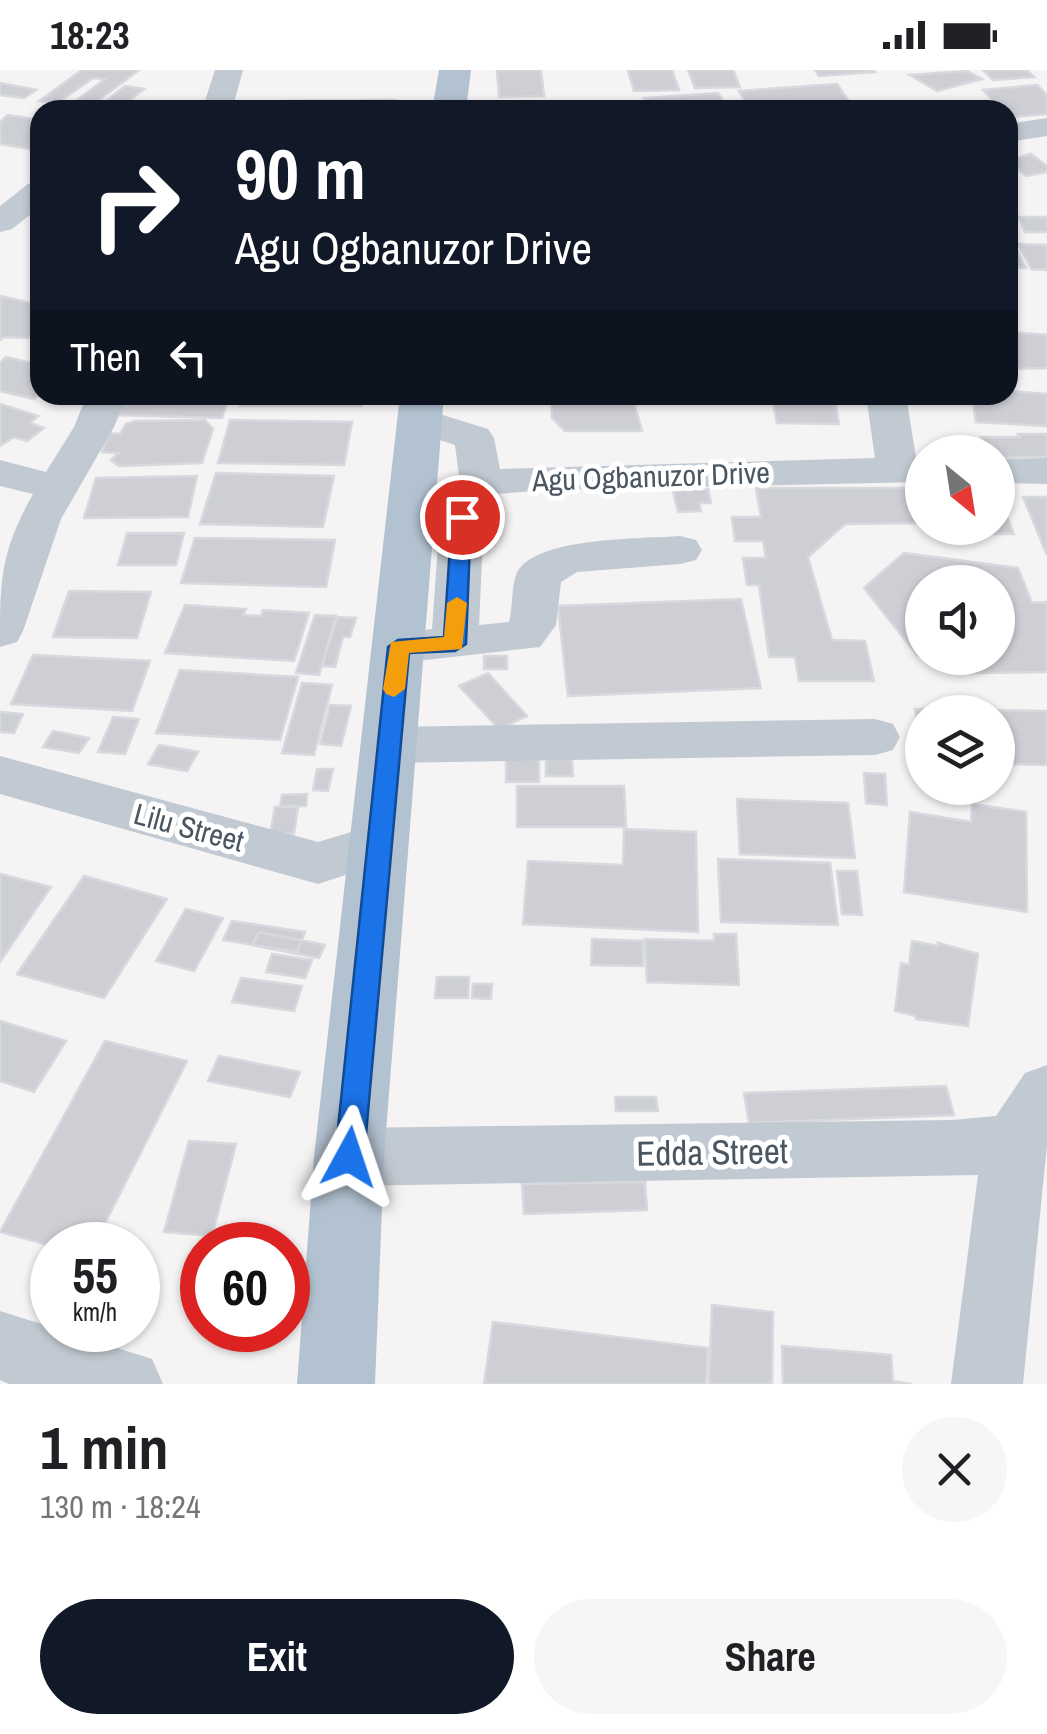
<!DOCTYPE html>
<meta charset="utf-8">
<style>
:root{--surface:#fff;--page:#f6f6f6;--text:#202124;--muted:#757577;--accent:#111827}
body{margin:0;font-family:"Archivo Narrow",sans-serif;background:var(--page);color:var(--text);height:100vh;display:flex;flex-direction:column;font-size:38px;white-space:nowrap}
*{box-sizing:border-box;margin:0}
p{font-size:32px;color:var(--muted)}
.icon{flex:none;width:55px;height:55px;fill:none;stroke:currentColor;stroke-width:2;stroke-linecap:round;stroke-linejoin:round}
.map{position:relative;height:1314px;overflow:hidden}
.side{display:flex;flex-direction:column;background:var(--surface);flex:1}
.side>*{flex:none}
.top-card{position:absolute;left:30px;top:30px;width:988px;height:305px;border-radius:30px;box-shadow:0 2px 8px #0004;background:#111827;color:#fff;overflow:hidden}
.needle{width:65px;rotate:150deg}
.tools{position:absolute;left:905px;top:365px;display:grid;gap:20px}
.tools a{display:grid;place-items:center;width:110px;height:110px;border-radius:50%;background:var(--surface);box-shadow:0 2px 8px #0004;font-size:50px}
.speed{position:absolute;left:30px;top:1152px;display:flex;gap:20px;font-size:50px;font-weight:700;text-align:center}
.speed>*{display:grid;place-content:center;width:130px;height:130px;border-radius:50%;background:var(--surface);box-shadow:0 2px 8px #0004;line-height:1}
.speed small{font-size:25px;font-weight:400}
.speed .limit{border:15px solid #d22;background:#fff;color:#111}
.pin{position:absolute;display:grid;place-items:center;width:85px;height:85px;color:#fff;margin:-42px;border:5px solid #fff;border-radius:50%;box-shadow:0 2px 10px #0007}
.me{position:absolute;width:110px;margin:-55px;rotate:5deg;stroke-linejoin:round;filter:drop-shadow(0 0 8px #0008)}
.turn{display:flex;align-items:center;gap:35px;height:210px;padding:0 40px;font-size:45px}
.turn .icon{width:130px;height:130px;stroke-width:2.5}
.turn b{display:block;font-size:70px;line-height:85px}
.then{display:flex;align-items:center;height:95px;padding:0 40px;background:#0003;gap:20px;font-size:38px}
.round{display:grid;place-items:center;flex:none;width:105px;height:105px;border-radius:52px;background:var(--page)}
.summary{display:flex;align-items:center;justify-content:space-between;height:170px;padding:0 40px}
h1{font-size:60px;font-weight:700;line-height:75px}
.primary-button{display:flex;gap:20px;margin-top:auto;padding:20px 40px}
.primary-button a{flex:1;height:115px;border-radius:60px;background:var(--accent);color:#fff;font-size:40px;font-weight:700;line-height:115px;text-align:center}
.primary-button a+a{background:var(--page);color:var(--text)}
.status{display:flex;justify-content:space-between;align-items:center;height:70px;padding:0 50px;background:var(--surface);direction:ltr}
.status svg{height:28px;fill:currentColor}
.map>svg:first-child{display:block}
.building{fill:#cdcfd5;stroke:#d7d9de;stroke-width:2.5}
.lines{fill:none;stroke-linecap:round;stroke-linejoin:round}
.minor{fill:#c1cad2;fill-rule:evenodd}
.major{fill:#b3c2d1;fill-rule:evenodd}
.route{fill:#1a73e8;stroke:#114b97;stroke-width:2.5}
.slow{fill:#f59e0b}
.labels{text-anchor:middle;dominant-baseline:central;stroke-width:10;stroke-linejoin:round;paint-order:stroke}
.street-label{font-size:30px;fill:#4a5661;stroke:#fff}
.near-street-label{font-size:35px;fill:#4a5661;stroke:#fff}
</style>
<div class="status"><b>18:23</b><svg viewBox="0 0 49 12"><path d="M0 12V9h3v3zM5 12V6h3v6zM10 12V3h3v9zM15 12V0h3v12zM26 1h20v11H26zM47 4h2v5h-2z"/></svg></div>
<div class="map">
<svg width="1047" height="1314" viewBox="0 0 1047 1314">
<rect width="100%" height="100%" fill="#f5f3f3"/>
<path class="building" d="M82,0H139L87,39L69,36L105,9L93,8L56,34L39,31Z
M497,0H541L544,26L499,27Z
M628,0H672L679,20L634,21Z
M688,0H733L740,17L695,18Z
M815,0H873L875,2L819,6Z
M983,0H1027L1034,7L993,10Z
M967,1L982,9L937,21L910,5Z
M0,13L36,20L24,28L0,25Z
M837,14L850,33L750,40L739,21Z
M1037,15L1047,25V44L1009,47L1008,40H1002L983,20Z
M125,16L144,19L117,40H94Z
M718,23L727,37L650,40L644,28Z
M395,30L394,40H282L284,31Z
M953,33L960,40L890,37Z
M8,45L40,50L36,80L0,74V52Z
M1031,84L1047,96V102L1026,106L1008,91Z
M1019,147H1047V162H1025Z
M1013,173L1026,198H1008V174Z
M1018,174L1047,175V200L1031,199Z
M0,226L40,235V259L28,268L4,267L0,270Z
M1008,262L1047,265V298L1008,299Z
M6,287L40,295V323L34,329L0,321V293Z
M1008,321L1047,324V356L976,352L973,334H979L978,325H1008Z
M122,325H230L222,348L113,345Z
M242,325H363L361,336H240Z
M551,325H659L655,333H634L642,361H565L552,348Z
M771,325H834L839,354L777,353Z
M0,334L38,346L30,353L44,358L27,371L14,367L0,376Z
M205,350L213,359L202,393L119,396L111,390L118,383L102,382L109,363L120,364L126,354L135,351Z
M230,350L352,352L344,395L218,393Z
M1018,364H1047V387H998V382H980L976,371H983L981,367H1020Z
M216,403L334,406L323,457L200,454Z
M197,406L188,447L84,448L96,408Z
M756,418H922V453L845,454L808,487L832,570L865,571L874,611H799L795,587H769L759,515H747L743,488H766L763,471H735L732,447H761Z
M708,419L711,433H699L701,441L678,442L673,421Z
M998,424L1014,464H967L965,458H998Z
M1023,427H1047V485Z
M127,463H184L176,495H118Z
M195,468L335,470L326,517L181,513Z
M904,483L1018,498L1032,533L1047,532V602L970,603L964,588H998V512H922V585H917L864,518Z
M69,521L151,522L137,568L53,567Z
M741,529L761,618L568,626L558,536Z
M185,535L246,539L243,545L261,546L263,540L309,543L294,591L165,583Z
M315,545L336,546L319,605L296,603Z
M337,547L356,548L350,567H343L335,597L322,596Z
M33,585L150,591L132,641L11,634Z
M484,586H507V599H484Z
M180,600L298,607L280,670L156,663Z
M488,603L527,646L499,659L459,616Z
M302,613L332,615L314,685L282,683Z
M330,635L351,636L341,676L320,674Z
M915,639L1047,641V695L998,694V642H922V677Z
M0,642L23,644L14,663L0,662Z
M113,647L139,649L125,684L98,682Z
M53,661L89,668L79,683L43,677Z
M159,675L198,682L187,701L148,694Z
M506,681H539V712H506Z
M546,689H572L573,706H546Z
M317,699H333L328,721L313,720Z
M864,703L885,704L887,735L866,733Z
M517,716H624L626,757H517Z
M307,724L306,736H280L282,725Z
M737,729L848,733L855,788L740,784Z
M972,734L1026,742L1027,842L904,822L910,742L971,752Z
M275,737H298L294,764H270Z
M624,759L696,762L698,862L523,854L528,791L623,795Z
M718,789L830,793L838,855L721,852Z
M837,801H857L862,845L842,844Z
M0,804L51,817L0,892Z
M84,806L167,829L104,928L17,904Z
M186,839L223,848L194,901L156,891Z
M232,851L305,862L297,882L223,870Z
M259,862L325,875L319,888L252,875Z
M714,864H736L739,915L647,912L645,869L714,871Z
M592,869L643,871V896L591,895Z
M912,871L938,876V873L978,884L968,956L916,949V946L895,941L901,893L909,895Z
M272,884L312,890L305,908L266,902Z
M437,907H469L468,928H435Z
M241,908L302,916L294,941L232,932Z
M473,914H492L491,929L472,928Z
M0,951L66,971L34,1022L0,1011Z
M105,971L187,991L94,1175L52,1176L0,1162Z
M219,986L300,1002L290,1027L208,1011Z
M946,1016L954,1045L749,1053L744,1023Z
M615,1027H656L658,1041H616Z
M189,1071L236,1074L212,1166L164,1162Z
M645,1112L647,1140L524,1144L522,1114Z
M712,1235L773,1242L772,1314H709Z
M493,1252L708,1278L706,1314H484Z
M782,1276L891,1285L893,1311L912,1314H783Z"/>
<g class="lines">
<path class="minor" d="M215,0H243L232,40H202Z
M1047,48V66L1008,72V54Z
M40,111V137L12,159L0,162V136L28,114Z
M87,325H127L114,357L61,449L23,561L17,572L0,577C0,510 0,483 33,424L0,416V390L46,402L74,357Z
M866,325H906L916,388H922V412L548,420L496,424L484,447L479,555L509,552C513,537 511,519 516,505C531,466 644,469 680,466L696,470L702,480L696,490L680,494L577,502L561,512L556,555L540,577L398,593L381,588L374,577L381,566L432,559L440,447L460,413L455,375L406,359L400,350L406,341L420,338L488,359L494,368L500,399L875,388Z
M1047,388V414L998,413V389Z
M875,649L893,654L900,667L893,680L875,685L389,693L371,688L364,675L371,662L389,657Z
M0,686L318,772L378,754L397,760L405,774L397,788L318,814L0,724Z
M1047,995V1075L1023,1314H951L978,1105L349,1116L326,1107L317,1087L326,1067L349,1058L952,1050L996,1046L1025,1003Z
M0,1241L152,1289L163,1314H9L0,1310Z"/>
<path class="major" d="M439,0H471L466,40H432Z
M400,325H444L384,1087L375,1314H297L314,1087Z"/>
</g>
<path class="route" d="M462,441L471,447L466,574L455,581L409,583L364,1087L360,1096L349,1100L339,1096L335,1087L388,577L398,570L444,567L452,447Z"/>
<path class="slow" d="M457,527L467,533L462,579L409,583L405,619L394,627L386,624L383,619L391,572L444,567L447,533Z"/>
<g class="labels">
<g class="street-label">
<text transform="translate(651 406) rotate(-2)">Agu Ogbanuzor Drive</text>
<text transform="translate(189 757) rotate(15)">Lilu Street</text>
</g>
<g class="near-street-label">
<text transform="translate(712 1082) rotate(-1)">Edda Street</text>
</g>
</g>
</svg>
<div class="tools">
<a><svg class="needle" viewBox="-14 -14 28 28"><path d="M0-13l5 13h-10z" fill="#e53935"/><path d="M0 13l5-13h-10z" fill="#757577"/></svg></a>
<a><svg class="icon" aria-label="sound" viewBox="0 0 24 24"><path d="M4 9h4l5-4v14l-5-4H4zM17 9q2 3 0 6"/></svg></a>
<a><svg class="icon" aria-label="layers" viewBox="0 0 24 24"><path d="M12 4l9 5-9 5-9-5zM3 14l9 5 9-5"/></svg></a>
</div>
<div class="speed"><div>55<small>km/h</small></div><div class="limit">60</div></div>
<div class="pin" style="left:462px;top:447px;background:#d93025"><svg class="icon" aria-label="arrive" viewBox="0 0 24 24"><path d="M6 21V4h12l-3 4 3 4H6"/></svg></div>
<svg class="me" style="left:349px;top:1087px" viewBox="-20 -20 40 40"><path d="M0-17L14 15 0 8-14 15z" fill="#1a73e8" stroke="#fff" stroke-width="4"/></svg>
<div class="top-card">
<div class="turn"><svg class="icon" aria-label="right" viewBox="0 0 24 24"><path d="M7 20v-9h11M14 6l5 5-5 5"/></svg><div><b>90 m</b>Agu Ogbanuzor Drive</div></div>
<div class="then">Then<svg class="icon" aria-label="left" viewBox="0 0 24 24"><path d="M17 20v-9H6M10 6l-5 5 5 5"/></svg></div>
</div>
</div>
<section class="side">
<div class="summary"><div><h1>1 min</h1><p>130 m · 18:24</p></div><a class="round"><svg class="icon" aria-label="close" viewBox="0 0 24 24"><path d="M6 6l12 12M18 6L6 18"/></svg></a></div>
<div class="primary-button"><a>Exit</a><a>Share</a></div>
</section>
